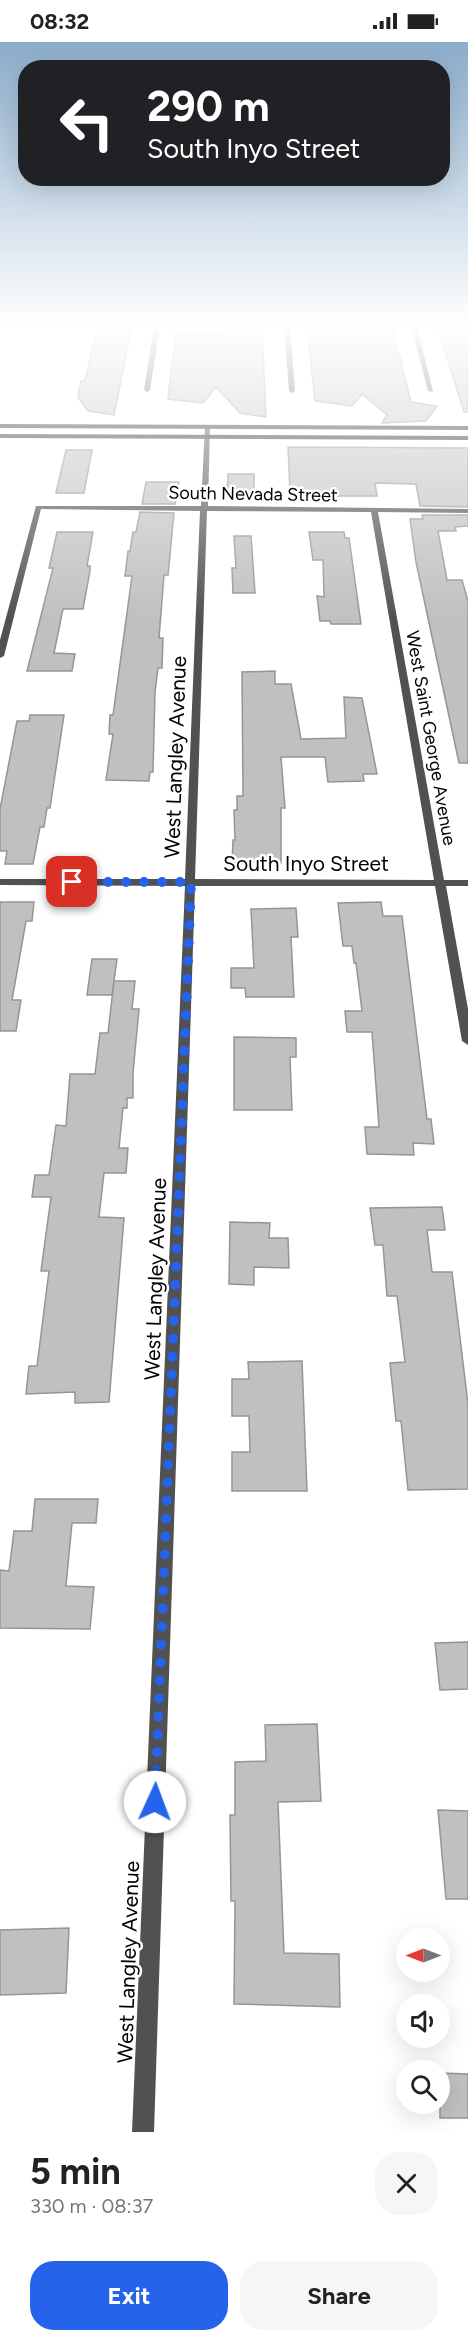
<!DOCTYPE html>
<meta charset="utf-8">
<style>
:root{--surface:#fff;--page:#f6f6f6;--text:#222;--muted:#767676;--accent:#2563eb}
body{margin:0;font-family:Figtree,sans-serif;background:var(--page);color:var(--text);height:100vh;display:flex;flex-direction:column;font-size:22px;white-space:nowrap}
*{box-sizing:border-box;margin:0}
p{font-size:20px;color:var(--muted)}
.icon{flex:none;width:33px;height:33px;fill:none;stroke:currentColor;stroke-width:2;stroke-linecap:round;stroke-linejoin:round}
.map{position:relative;height:2090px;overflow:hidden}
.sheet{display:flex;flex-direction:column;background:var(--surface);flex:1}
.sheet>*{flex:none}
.banner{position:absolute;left:18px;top:18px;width:432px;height:126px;border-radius:24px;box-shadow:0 6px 24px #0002;background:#202124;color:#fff;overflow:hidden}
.needle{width:39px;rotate:270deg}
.fabs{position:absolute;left:396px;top:1886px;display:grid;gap:12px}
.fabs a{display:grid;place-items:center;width:54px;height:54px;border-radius:50%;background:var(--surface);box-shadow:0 6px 24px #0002;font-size:30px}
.pin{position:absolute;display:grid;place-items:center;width:51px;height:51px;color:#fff;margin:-26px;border-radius:12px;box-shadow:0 3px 9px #0006}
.me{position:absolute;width:66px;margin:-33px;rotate:2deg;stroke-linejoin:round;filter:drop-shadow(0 0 4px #0008)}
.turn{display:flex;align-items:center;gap:21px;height:126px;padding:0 30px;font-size:27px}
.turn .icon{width:78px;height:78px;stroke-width:2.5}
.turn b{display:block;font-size:42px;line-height:51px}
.round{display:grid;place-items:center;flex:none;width:63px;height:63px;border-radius:24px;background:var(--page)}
.head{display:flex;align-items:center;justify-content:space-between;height:102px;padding:0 30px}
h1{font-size:36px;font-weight:700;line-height:45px}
.button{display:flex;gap:12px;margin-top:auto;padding:12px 30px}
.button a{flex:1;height:69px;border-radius:24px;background:var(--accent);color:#fff;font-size:24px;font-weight:700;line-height:69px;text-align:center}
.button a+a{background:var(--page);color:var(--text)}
.status{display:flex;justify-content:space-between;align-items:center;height:42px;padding:0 30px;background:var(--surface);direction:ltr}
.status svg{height:16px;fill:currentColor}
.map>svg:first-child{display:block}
.building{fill:#c0c0c0;stroke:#959595;stroke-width:1.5}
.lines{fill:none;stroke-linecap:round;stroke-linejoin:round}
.minor{fill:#515151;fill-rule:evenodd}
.secondary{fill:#1e1e1e;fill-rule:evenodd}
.route{stroke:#2563eb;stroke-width:10;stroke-dasharray:0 18}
.labels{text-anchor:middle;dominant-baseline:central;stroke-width:5;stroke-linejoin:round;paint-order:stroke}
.far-street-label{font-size:18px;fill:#000;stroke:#fff}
.street-label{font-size:21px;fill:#000;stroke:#fff}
</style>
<div class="status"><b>08:32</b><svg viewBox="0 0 49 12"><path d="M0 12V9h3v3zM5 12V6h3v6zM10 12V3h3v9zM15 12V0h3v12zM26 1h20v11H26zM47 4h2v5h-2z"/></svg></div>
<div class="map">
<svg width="468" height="2090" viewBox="0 0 468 2090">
<rect width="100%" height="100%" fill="#fff"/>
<path class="building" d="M101,284H132L114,373L88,369L78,355L81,339H85L97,288H100Z
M228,284H262L266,375L240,371L216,345L203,361L168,357L176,290H227Z
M307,284H392L411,360L437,364L426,379L382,381L387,373L362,352L352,364L315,359Z
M437,284H468V370H464Z
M288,405L468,406V465L420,464L416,442L375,441L377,454H302V449H290Z
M66,408H92L84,451H56Z
M228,432H254V453H227Z
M146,440H179L175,462H142Z
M140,470L174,471L168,533H164L159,596H163L162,626H158L155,650L153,730H150L149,739L106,738L113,692H109L110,673H113L132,534H125L128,509H130L133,490H136Z
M422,473H468V484L455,485L456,489H438L447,538H462L468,559V721H459L416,520L410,477H423Z
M57,490H93L87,524H90V529L83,567H63L54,611L75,612L72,629H27L53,526H49Z
M309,490H344L345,496H349L361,582H331L330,579H320L317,554L324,555L323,518H313Z
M234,494H251L255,551H233L232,526H236Z
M275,629V642H291L301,697L346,696L344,655L362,656L377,732H363L364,739L328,740L325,715H281L285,766H281V821L232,820L233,798H235L234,768H237V754H243L242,630Z
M30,673H64L50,766H47L44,785H40L33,822H5L7,809H0V767L17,679H29Z
M0,860H34L32,879H26L12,958H21L16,989H0Z
M381,860L383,874H402L427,1077H431L434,1102L413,1101L414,1113L367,1112L365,1085H379L372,990H347L345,969H362L356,921H354L352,904H343L338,861Z
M296,866L298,895H291L294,955H246L245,946H231V926H254L251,867Z
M92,917H117L112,953H87Z
M114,939H135L132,967H139L133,1031V1056H127V1066H123L119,1106H128L126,1131H104L99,1175L124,1176L109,1360L75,1361V1350L26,1352L29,1324H37L49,1229H41L51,1155H32L35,1133H49L56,1083L66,1084L70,1032H95L100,991H108Z
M234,995L296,996V1015H290L292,1068H234Z
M442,1165L445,1188H427L432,1230H452L468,1362V1447L408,1448L401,1379H396L390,1321L405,1320L397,1254H387L383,1203H375L370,1166Z
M230,1180L270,1181L269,1196H288L289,1226L254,1225V1243L229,1242Z
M302,1319L307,1449H232V1410H250L249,1374H232V1337H249L248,1320Z
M35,1457H98L96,1481H72L66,1544L94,1545L90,1587L0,1586V1528L9,1529L14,1489H32Z
M468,1600V1647L440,1648L435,1601Z
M317,1682L321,1759L278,1760L284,1911L339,1912L340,1965L234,1962L235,1859H231L230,1773H235V1720L266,1719L265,1683Z
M438,1768L468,1769V1857H446Z
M69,1886L66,1951L0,1953V1888Z
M440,2031L468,2032V2076H440Z"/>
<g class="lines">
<path class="minor" d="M154,284H160L150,348L147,350L144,348Z
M284,284H290L295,349L292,351L289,349Z
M411,284H417L433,350L428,349Z
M205,384L210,385L208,464L468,467V471L378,470L444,838H468V844H446L468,967V1003L462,999L435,844H195L154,2090H132L185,844L0,843V837H185L200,469L41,467L4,614L0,616V598L36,464H201ZM207,469L371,470L434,838L195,837Z"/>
<path class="secondary" d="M0,382L468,384V388L0,386Z
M0,392L468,394V398L0,396Z"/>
</g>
<linearGradient id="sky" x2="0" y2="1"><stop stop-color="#8baccb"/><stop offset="0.49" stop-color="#fff"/><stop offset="1" stop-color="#fff" stop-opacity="0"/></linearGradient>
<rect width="468" height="577" fill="url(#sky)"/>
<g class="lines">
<path class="route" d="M72,840H191L155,1760"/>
</g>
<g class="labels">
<g class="far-street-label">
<text transform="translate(253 452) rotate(1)">South Nevada Street</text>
<text transform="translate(431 696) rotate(80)">West Saint George Avenue</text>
</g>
<g class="street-label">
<text transform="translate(175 715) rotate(-88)">West Langley Avenue</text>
<text x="306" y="821">South Inyo Street</text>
<text transform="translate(155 1237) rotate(-88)">West Langley Avenue</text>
<text transform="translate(128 1920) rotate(-88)">West Langley Avenue</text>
</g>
</g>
</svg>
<div class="fabs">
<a><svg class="needle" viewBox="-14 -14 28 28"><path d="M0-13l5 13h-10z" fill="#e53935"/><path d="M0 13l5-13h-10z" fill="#767676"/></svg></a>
<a><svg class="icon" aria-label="sound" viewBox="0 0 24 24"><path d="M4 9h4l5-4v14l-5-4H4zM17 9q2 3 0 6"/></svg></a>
<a><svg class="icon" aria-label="search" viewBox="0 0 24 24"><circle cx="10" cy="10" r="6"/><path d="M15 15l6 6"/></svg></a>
</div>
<div class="pin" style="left:72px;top:840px;background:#d93025"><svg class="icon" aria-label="arrive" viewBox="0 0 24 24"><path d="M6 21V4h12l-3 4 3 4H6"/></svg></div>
<svg class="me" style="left:155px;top:1760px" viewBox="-20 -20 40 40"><circle r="19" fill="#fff"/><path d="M0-13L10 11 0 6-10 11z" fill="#2563eb"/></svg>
<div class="banner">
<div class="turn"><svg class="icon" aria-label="left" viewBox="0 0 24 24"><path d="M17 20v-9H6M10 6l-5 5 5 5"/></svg><div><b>290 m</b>South Inyo Street</div></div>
</div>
</div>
<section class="sheet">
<div class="head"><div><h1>5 min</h1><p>330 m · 08:37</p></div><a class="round"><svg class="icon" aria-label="close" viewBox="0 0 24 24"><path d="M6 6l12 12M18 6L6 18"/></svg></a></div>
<div class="button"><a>Exit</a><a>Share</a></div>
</section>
